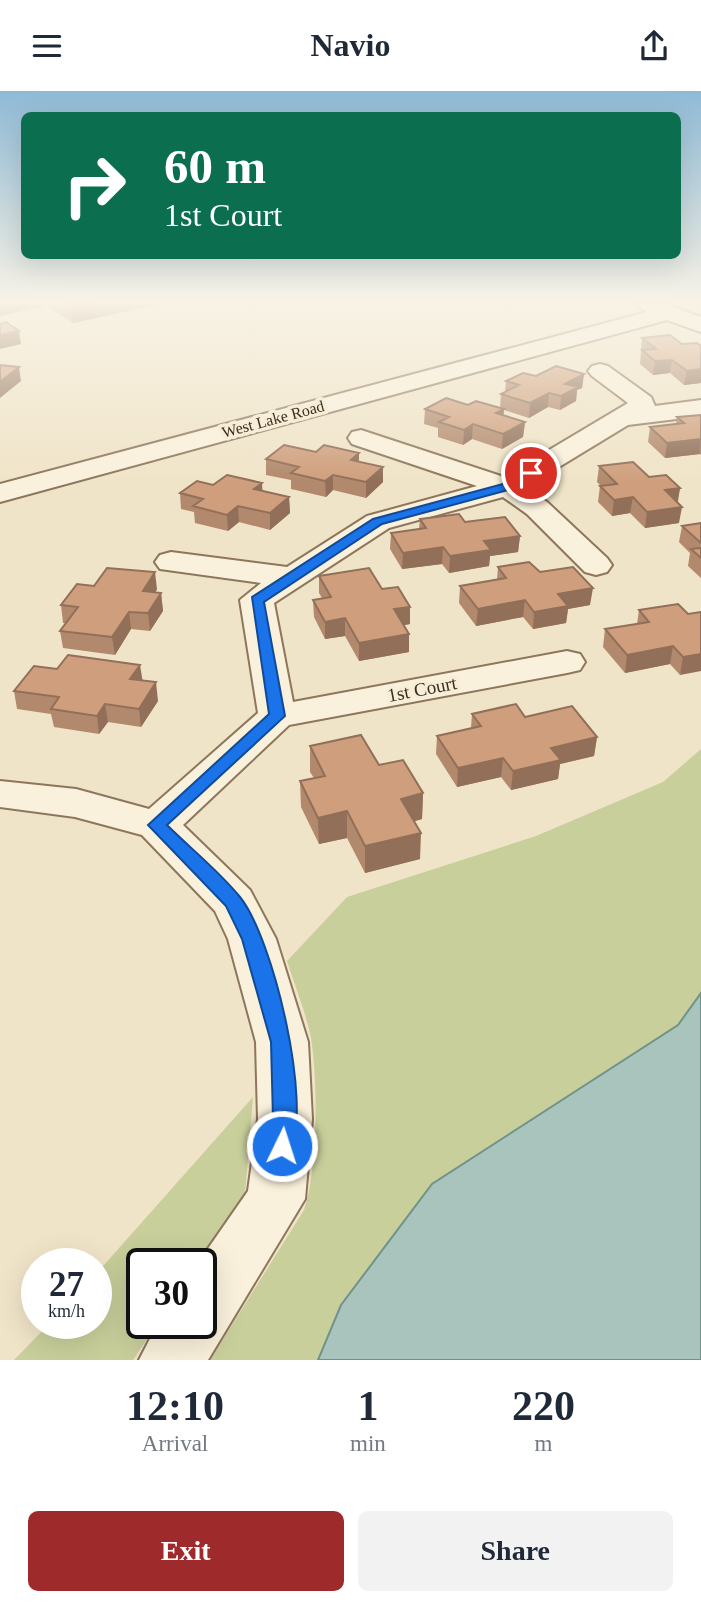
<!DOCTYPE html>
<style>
:root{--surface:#fff;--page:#f2f2f3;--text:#1f2937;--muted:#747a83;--accent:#9e2a2b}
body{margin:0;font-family:"Times New Roman",serif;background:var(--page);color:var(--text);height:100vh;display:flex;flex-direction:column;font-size:26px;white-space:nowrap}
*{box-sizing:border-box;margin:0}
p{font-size:23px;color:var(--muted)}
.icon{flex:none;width:38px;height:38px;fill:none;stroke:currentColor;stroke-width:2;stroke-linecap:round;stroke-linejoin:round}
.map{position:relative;height:1269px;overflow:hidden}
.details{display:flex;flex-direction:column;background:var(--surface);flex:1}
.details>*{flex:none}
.guide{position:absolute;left:21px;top:21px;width:660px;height:147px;border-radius:10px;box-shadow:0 7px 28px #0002;background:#0b6e4f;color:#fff;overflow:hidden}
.speed{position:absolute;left:21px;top:1157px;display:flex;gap:14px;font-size:35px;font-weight:700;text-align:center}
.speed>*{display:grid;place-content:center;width:91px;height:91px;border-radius:50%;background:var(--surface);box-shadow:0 7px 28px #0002;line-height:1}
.speed small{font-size:18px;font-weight:400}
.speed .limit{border:4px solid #111;border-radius:10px;background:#fff;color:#111}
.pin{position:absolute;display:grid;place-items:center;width:60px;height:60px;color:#fff;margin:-30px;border:4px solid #fff;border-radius:50%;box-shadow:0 2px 7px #0007}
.me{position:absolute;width:77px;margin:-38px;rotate:4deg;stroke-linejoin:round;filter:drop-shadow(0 0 5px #0008)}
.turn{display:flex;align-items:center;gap:24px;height:147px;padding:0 28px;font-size:32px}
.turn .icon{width:91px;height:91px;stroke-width:2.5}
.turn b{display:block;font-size:49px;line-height:60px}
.eta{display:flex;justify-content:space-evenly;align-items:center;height:119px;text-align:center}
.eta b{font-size:42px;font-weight:700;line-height:49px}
.primary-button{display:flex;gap:14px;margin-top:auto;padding:14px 28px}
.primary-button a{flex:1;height:80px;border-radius:10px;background:var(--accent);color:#fff;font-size:28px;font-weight:700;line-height:80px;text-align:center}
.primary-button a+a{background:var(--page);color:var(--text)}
header{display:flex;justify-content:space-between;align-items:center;height:91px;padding:0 28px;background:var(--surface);font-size:32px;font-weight:700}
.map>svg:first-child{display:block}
.green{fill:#c9cf9b}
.water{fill:#a9c4bc;stroke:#6f938a;stroke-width:2}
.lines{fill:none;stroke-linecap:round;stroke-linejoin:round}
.minor-casing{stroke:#8d765c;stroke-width:4}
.minor{fill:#faf1dc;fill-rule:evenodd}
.wall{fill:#b2896c}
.shaded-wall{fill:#916f58}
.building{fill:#cf9f7d;stroke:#916f58;stroke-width:2}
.route{fill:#1a73e8;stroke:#114b97;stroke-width:2}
.labels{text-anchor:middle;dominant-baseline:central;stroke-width:7;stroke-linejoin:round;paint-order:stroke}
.far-street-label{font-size:16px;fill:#3d2e20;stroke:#f7eed8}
.street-label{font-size:19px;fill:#3d2e20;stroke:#f7eed8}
</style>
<header><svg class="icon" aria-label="menu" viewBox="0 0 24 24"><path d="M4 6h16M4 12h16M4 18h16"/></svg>Navio<svg class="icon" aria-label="share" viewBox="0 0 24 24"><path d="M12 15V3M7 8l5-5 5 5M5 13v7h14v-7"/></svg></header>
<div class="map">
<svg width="701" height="1269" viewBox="0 0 701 1269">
<rect width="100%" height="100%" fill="#f0e4c8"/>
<path class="green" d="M701,658V902L679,934L432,1093L341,1214L318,1269H210L304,1119C318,1079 318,990 311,947C306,922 295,895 287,870L347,806L536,745L663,691Z
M253,1006L245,1103L198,1172H142V1232H158L133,1269H14L50,1232H96V1183Z"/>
<path class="water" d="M701,902V1269H318L341,1214L432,1093L678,934Z"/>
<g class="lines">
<defs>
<path id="minor" d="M635,213H665L701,226V241L667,229L0,411V393L647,221Z
M600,273L608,275L651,306L655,315L701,309V325L628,334L526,396L547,411L607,467L612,474L607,481L596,484L585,481L527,423L503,406L389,437L274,512L293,611L567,560L580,563L585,571L580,579L567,582L289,634L183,734L250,799L276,848L308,951L312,1028L305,1108L208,1269H139L158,1232H201V1172H198L248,1100L258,1028L256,951L228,848L215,820L142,744L75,726L0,716V690L76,698L149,718L258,622L240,509L261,492L160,478L155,471L160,464L171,461L287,476L367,425L477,395L352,353L348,347L352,341L361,339L504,386L628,312L592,285L588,280L592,275Z"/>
</defs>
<use href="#minor" class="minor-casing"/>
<use href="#minor" class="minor"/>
</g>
<path class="wall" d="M49,213H160L73,232L49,217Z
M642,247L682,253L701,255V292L684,294L670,282L653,284L640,273Z
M584,283L582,297L577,299L576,310L560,319L548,316L529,327L504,319L503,324L525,331L523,346L502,358L472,348L463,354L438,346V337L424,333L425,318L468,314L500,317L501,303L505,301L506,290L536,285Z
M701,324V364L700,363L665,367L648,351L650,336L676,333L677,326Z
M316,361L359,362V371L383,391L366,407L333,399L326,406L291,398V389L266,384V368Z
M599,375L649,386L680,397L678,411L679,432L645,437L630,422L612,425L598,411L600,395H601L597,391Z
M262,392V400L289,406L290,422L270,439L239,431L228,440L195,432L194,421L181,418L180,402L213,394Z
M420,428L465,431L520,445L518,461L490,465L489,475L449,482L442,473L402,478L390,458L391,442L419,438Z
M701,432V487L688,475L690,462L679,451L682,435Z
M498,476L540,481L590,514L568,518L566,532L533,538L523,526L476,535L459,512L460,495L497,489Z
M319,485L382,498L410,516V533L404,534L409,543V561L359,570L345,545L325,548L314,526L313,509L322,507L319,502Z
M94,495L157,498L155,502H161L163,520L150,540L131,538L115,564L63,557L60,540L66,532H63L61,514Z
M639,519L688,523L701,521L680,584L670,573L625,582L603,556L605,538L637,533Z
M142,590L158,610L141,636L108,631L99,643L54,636L51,623L17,618L14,600Z
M472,623L525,626L597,646L594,665L560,673L558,688L511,699L501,686L457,696L436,663L437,645L471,637Z
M310,655L379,674L423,702L422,728L415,730L420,768L365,782L347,747L319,753L301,716L300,690L314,687L310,681Z"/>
<path class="shaded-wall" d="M0,213H46V215L0,225Z
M100,213H160L73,232L72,219Z
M19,240L21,253L0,258V244Z
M701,266V292L684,294L687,280Z
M672,269L670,282L653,284L655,270Z
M19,276L21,290L0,307V291Z
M584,283L582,297L577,299L576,310L560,319L561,305L565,293Z
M549,302L548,316L529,327L530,312Z
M504,318L503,332L496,322Z
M525,331L523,346L502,358L503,343Z
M473,333L472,348L463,354L464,339Z
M701,348L700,363L665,367L667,352Z
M359,362V377L351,369Z
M383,376V391L366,407V391Z
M333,384V399L326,406L325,390Z
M262,392L263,408L254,398Z
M680,397L677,413L665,399Z
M289,406L290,422L270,439V422Z
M633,406L630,422L612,425L614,409Z
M238,415L239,431L228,440L227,424Z
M682,416L679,432L645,437L647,421Z
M520,445L518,461L490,465L489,475L449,482L450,465L484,450Z
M443,456L442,473L402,478L403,462Z
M155,481L157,498L145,518L143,500Z
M593,497L590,514L568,518L566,532L533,538L534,521L558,503Z
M161,502L163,520L150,540L148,522Z
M525,509L523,526L476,535L478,518Z
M410,516V533L394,536V518Z
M129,521L131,538L115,564L112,546Z
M345,527V545L325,548V531Z
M409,543V561L359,570V552Z
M673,555L670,573L625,582L627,564Z
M701,563V580L680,584L683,566Z
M140,574L143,592L130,588Z
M156,591L158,610L141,636L139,618Z
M105,613L108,631L99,643L97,625Z
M597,646L594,665L560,673L558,688L511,699L513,680L551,657Z
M503,667L501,686L457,696L458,677Z
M423,702L422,728L401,734V708Z
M347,720V747L319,753L318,727Z
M421,742L420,768L365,782V755Z"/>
<path class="building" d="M62,213H100L72,219Z
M6,231L19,240L0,244V233Z
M670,244L682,253L697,252L701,255V278L687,280L672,269L655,270L642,259L656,258L642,247Z
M0,274L19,276L0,291Z
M556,275L584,283L565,293L578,296L561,305L549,302L530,312L501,303L519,294L506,290L523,282L536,285Z
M446,307L468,314L476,310L504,318L496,322L525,331L503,343L473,333L464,339L439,331L449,326L425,318Z
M701,324V348L667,352L650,336L684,332L677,326Z
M284,354L316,361L324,354L359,362L351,369L383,376L366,391L333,384L325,390L291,382L299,376L266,368Z
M633,371L649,386L666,384L680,397L665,399L682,416L647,421L633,406L614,409L600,395L617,393L599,375Z
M227,384L262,392L254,398L289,406L270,422L238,415L227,424L193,415L203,408L180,402L197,390L213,394Z
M459,423L465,431L505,426L520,445L484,450L491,459L450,465L443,456L403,462L391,442L426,437L420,428Z
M701,432V452L682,435Z
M701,457V467L691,458Z
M529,471L540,481L573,476L593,497L558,503L568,515L534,521L525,509L478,518L460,495L506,487L498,476Z
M107,477L155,481L143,500L161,502L148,522L129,521L112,546L60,540L78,516L61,514L77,493L94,495Z
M369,477L382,498L398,496L410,516L394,518L409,543L359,552L345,527L325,531L313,509L331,506L319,485Z
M678,513L688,523L701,521V563L683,566L673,555L627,564L605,538L649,531L639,519Z
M68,564L140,574L130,588L156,591L139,618L105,613L97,625L51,618L59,606L14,600L34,575L57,578Z
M516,613L525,626L572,615L597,646L551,657L561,669L513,680L503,667L458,677L437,645L481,635L472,623Z
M361,644L379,674L403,669L423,702L401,708L421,742L365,755L347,720L318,727L300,690L325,685L310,655Z"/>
<linearGradient id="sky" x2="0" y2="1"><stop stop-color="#8fbad6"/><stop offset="0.54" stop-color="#f8f3e6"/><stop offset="1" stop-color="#f8f3e6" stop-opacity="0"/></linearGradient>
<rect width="701" height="391" fill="url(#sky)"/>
<path class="route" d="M527,380L536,382L512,398L382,433L264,511L285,625L167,734C191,758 219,780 240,806C273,847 313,1013 290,1062L282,1065L274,1062L270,1055L273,1028L271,951L242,848L226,815L148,734L269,623L252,506L373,428L503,393Z"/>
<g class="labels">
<g class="far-street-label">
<text transform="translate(273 328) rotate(-15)">West Lake Road</text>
</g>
<g class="street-label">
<text transform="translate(422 598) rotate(-11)">1st Court</text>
</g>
</g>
</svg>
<div class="speed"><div>27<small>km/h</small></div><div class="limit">30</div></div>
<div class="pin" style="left:531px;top:382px;background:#d93025"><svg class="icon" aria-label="arrive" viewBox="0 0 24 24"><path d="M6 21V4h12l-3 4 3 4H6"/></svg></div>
<svg class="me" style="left:282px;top:1055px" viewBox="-20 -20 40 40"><circle r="17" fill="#1a73e8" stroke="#fff" stroke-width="3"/><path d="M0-11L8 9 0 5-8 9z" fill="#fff"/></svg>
<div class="guide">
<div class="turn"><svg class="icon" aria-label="right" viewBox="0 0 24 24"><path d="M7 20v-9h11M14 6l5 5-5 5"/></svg><div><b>60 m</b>1st Court</div></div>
</div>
</div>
<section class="details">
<div class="eta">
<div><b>12:10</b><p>Arrival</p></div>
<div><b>1</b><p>min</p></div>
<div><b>220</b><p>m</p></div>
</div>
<div class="primary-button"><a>Exit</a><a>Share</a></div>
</section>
